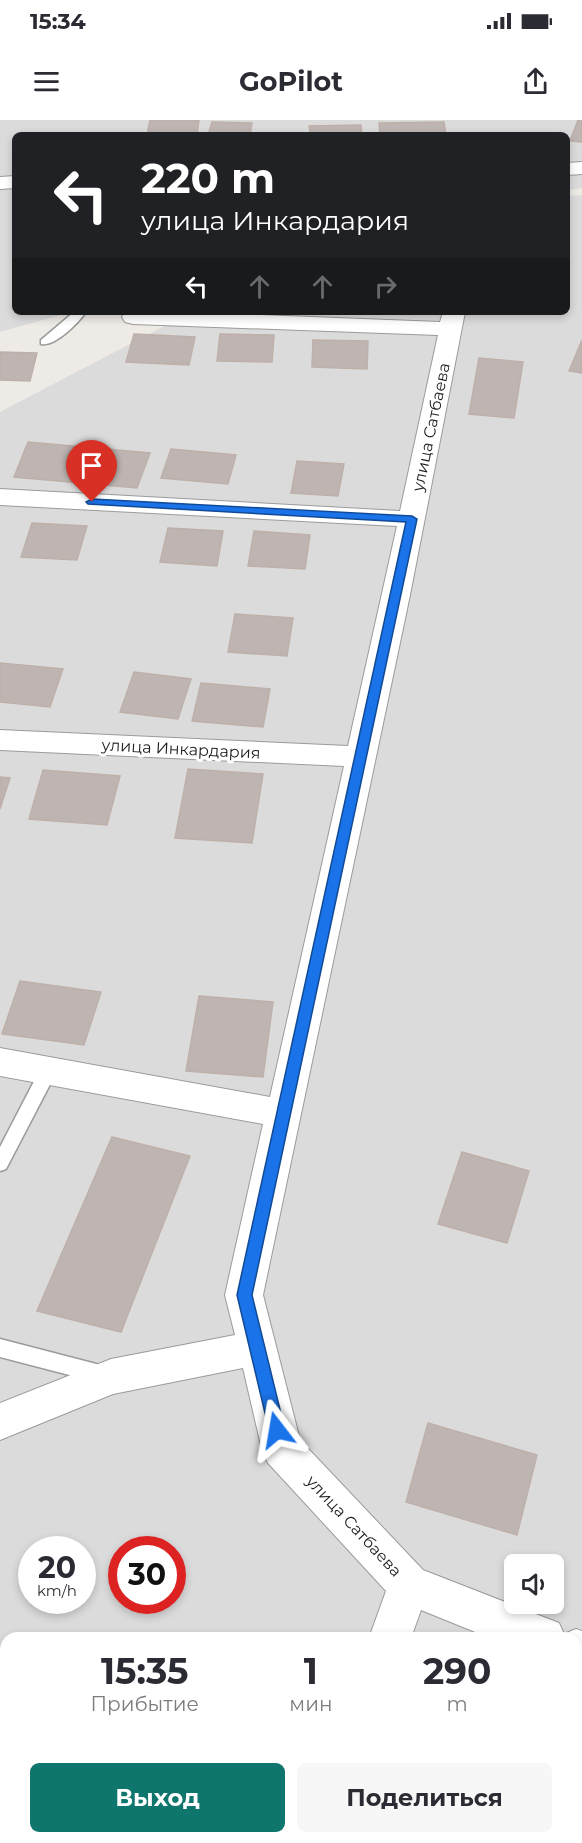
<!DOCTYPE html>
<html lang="ru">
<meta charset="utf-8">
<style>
:root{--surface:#fff;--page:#f7f7f7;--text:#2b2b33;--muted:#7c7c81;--accent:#0f766e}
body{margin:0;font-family:Montserrat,sans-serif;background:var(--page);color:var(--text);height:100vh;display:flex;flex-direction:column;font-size:22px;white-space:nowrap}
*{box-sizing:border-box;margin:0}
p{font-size:20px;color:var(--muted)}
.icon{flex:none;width:33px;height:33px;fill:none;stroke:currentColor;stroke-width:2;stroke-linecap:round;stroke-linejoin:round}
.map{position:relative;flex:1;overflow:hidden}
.sheet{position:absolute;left:0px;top:1512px;width:582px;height:212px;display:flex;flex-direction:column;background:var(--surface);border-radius:18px 18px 0 0;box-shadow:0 3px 9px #0003}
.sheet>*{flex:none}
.hud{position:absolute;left:12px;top:12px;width:558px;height:183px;border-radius:9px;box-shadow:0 3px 9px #0003;background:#202124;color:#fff;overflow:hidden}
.tools{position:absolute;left:504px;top:1434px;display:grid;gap:12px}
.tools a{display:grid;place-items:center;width:60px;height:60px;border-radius:9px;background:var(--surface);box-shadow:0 3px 9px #0003;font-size:30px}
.speed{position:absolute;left:18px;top:1416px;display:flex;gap:12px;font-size:30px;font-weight:700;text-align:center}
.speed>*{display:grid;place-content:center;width:78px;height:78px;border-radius:50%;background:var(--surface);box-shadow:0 3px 9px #0003;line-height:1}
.speed small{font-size:15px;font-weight:400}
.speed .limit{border:9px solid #d22;background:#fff;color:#111}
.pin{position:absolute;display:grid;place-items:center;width:51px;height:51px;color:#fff;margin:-62px -26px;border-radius:50% 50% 50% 0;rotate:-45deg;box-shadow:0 0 6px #0007}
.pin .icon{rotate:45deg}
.me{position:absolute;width:66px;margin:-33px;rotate:346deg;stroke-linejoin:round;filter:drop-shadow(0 0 4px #0008)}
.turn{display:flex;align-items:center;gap:21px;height:126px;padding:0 30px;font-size:27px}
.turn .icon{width:78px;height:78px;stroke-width:2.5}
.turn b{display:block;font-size:42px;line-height:51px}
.lanes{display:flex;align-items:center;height:57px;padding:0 30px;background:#0003;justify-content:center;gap:30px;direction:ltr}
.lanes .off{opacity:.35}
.eta{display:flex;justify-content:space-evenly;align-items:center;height:102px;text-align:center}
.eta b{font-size:36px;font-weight:700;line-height:42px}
.action{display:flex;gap:12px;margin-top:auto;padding:12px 30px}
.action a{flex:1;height:69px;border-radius:9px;background:var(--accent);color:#fff;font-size:24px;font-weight:700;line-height:69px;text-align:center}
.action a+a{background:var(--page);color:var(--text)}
.status{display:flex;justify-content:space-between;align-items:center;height:42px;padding:0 30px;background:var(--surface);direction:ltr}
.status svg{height:16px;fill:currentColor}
header{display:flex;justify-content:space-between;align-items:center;height:78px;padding:0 30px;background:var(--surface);font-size:27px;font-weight:700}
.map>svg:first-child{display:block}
.residential{fill:#dcdbdb;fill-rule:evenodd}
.building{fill:#beb5b2;stroke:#beb0a9;stroke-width:1.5}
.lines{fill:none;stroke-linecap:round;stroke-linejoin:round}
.service-casing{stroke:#9b9b9b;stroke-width:3}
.minor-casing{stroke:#9b9b9b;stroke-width:2}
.service{fill:#fff;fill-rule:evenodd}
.minor{fill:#fff;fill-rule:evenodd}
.route{fill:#1a73e8;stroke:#114b97;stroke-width:1.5}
.labels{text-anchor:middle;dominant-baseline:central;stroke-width:6;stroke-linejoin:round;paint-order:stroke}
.street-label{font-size:16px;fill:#1e1e1e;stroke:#fff}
</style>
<div class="status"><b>15:34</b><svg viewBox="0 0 49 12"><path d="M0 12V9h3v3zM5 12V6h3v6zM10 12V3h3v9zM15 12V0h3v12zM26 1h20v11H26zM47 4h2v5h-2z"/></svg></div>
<header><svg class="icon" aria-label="menu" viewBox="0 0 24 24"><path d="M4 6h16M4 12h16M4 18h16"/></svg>GoPilot<svg class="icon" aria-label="share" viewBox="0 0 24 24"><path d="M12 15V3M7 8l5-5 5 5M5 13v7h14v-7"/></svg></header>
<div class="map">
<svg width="582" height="1723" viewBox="0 0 582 1723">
<rect width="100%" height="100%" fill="#eeeae5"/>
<path class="residential" d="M0,0H582V68L567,70V15H15V192H71L0,212Z
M582,75V1723H0V292L191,192H567V76ZM32,1430H82V1480H32ZM122,1430H172V1480H122ZM514,1444H554V1484H514ZM6,1518H576V1718H6Z"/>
<path class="building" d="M150,0H199L197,15H147Z
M578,0H582V22L570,21Z
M212,2L252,3L250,15H208Z
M444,2L446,15H380L379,3Z
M361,5L362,15H311L309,6Z
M134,214L195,217L189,245L126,242Z
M220,214L274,215L272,242L217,241Z
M313,220L368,221L367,249L312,247Z
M582,220V253L569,251Z
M0,232L37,233L30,261L0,260Z
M479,238L523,242L514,298L469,294Z
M28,322L150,333L137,368L14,357Z
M171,329L236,335L228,364L161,358Z
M297,341L344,344L338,376L291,373Z
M32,403L87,406L77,440L21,437Z
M168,408L223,411L217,446L160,442Z
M254,411L310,415L305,449L248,446Z
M235,494L293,498L287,536L228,532Z
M0,543L63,549L50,587L0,582Z
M134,552L191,559L178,599L120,592Z
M201,563L270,569L263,607L192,601Z
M188,649L263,654L252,723L175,718Z
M43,650L120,656L107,705L29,699Z
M0,657L10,658L0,689Z
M20,861L101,872L84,925L2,914Z
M199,876L273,882L263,957L186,951Z
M112,1017L190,1036L121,1212L37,1191Z
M462,1032L529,1051L507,1123L438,1104Z
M428,1303L537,1335L517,1415L406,1382Z
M576,1646L582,1648V1723H438L424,1718H576Z"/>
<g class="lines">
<defs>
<path id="service" d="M74,192H86C78,203 55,227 41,224V220Z
M48,944L54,946L57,951L6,1049L0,1051V1027L42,946Z
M0,1219L104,1246L111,1249L114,1255L111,1261L104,1264L0,1237Z"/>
<path id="minor" d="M582,42V54L567,55V43Z
M15,56V68L0,69V57Z
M125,192H183L440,202L443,192H465L410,475L263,1175L300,1320L423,1450L559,1503L564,1514L576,1509L582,1511V1555L576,1553V1518H490L421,1490L411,1518H369L386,1471L268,1343L262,1330L243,1248L113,1274L0,1320V1283L111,1239L235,1215L225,1175L263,1004L0,956V928L270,977L344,646L0,630V610L348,626L397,406L0,385V369L400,391L438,215L133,204L125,202L122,197Z
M296,1718H342L340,1723H294Z"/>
</defs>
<use href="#service" class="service-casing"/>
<use href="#minor" class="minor-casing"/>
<use href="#service" class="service"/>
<use href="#minor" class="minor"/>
</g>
<path class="route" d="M92,379L412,396L417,399L252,1175L285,1310L283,1315L277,1317L271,1315L269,1310L237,1175L406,402L88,384L86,382Z"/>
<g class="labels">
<g class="street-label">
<text transform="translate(431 307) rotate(-78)">улица Сатбаева</text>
<text transform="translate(181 629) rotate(3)">улица Инкардария</text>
<text transform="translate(354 1406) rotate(47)">улица Сатбаева</text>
</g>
</g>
</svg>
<div class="tools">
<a><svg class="icon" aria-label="sound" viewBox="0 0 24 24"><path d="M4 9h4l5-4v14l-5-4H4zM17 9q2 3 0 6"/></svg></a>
</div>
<div class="speed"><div>20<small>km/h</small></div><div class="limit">30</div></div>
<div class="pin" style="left:92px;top:382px;background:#d93025"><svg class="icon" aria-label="arrive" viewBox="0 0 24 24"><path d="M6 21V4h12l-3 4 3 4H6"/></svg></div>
<svg class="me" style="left:277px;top:1310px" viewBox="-20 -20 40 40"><path d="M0-17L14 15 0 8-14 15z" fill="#1a73e8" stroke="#fff" stroke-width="4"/></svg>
<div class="hud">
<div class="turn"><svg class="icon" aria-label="left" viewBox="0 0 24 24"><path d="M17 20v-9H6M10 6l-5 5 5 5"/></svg><div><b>220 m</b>улица Инкардария</div></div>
<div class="lanes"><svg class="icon" aria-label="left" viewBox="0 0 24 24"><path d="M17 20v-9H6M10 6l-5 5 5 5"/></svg><svg class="icon off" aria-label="ahead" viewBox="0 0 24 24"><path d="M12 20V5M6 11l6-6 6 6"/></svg><svg class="icon off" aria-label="ahead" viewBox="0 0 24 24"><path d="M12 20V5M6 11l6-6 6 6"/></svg><svg class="icon off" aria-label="right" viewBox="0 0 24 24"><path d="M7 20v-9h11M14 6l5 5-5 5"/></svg></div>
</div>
<section class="sheet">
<div class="eta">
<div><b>15:35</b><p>Прибытие</p></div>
<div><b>1</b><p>мин</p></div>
<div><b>290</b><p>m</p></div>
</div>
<div class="action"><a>Выход</a><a>Поделиться</a></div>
</section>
</div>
